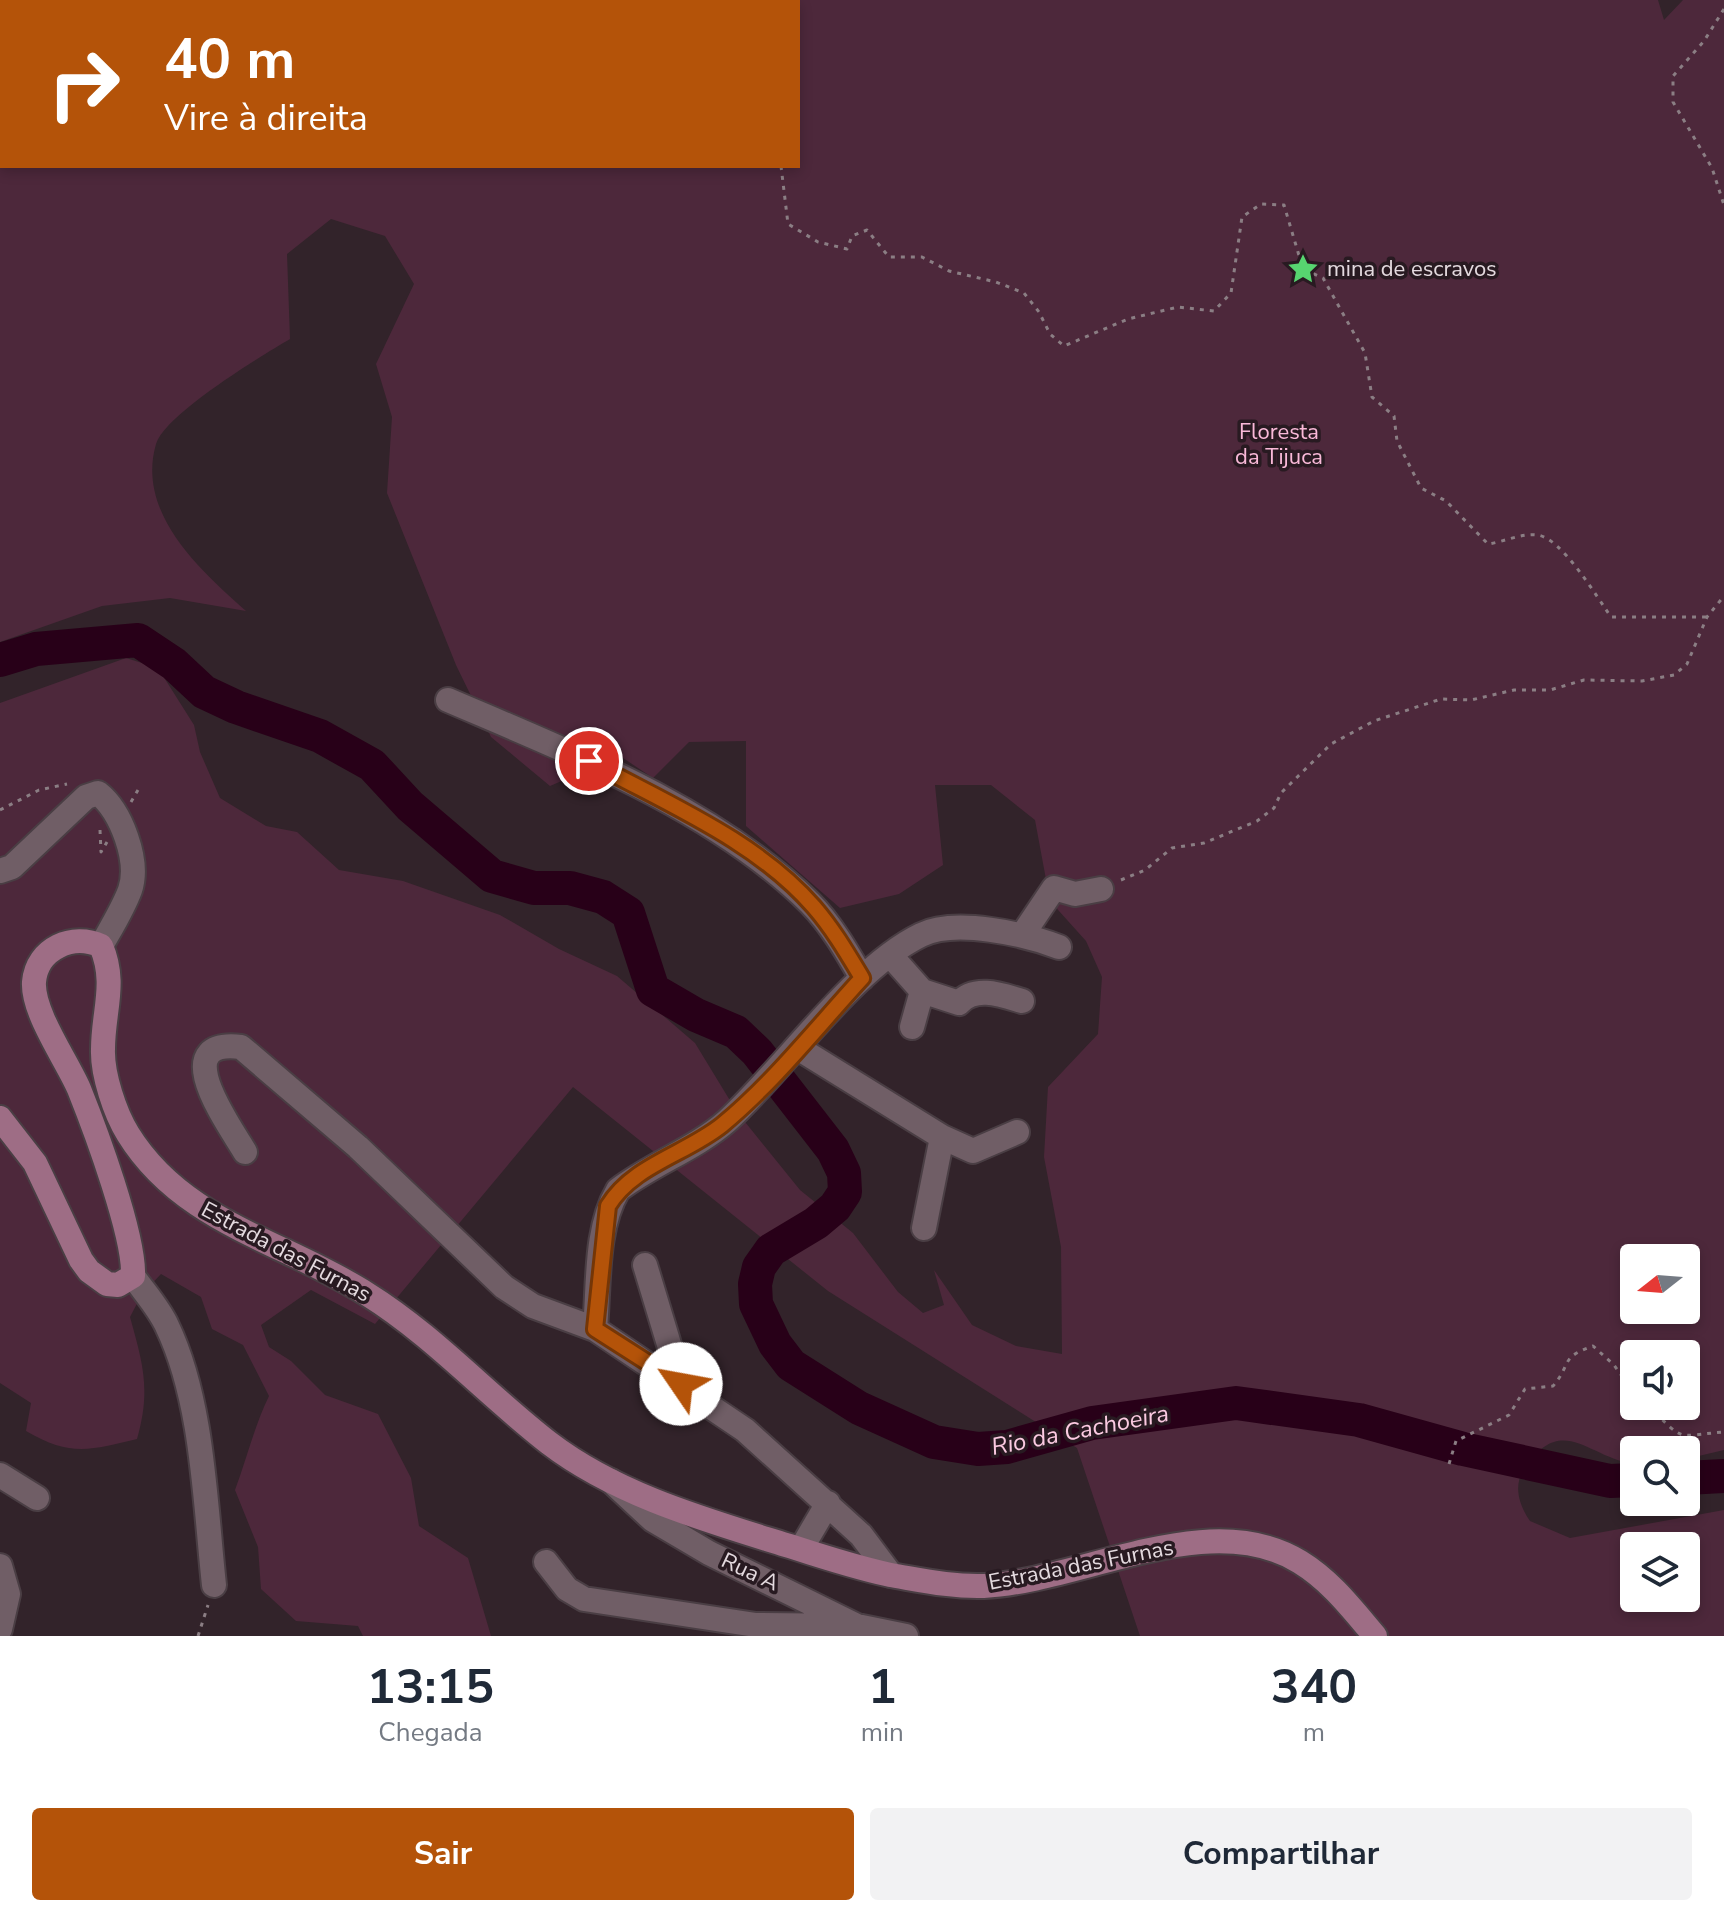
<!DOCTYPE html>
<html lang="pt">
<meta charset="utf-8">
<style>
:root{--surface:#fff;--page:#f2f2f3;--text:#1f2937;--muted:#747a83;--accent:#b45309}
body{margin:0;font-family:"Nunito Sans",sans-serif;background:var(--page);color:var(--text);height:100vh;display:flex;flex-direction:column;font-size:30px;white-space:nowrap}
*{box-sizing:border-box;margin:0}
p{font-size:26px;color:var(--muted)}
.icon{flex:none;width:44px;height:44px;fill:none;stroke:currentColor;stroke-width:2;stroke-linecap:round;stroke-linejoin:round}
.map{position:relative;height:1636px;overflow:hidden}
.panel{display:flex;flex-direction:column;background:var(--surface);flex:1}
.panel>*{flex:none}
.banner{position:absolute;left:0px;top:0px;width:800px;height:168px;box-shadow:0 4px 12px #0003;background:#b45309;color:#fff;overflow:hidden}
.needle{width:52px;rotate:253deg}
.buttons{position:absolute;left:1620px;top:1244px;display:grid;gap:16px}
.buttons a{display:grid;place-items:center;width:80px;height:80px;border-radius:8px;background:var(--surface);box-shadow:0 4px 12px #0003;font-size:40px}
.pin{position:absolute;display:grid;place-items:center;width:68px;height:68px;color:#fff;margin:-34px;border:4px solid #fff;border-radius:50%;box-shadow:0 2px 8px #0007}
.me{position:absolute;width:88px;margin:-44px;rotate:303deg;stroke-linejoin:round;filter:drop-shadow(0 0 6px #0008)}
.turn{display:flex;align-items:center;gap:28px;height:168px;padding:0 32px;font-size:36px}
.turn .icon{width:104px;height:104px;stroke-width:2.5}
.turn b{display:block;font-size:56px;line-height:68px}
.eta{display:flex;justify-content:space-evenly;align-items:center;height:136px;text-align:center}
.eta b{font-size:48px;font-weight:700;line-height:56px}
.button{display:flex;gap:16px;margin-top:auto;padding:16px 32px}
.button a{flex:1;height:92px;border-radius:8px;background:var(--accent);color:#fff;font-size:32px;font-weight:700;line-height:92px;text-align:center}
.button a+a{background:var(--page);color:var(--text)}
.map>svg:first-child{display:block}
.green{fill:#4d283b;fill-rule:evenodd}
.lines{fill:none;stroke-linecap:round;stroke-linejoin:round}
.river{stroke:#280018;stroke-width:34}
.minor-casing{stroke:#4a3e44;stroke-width:28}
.major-casing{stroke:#4a3e44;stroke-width:28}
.path{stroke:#8b7e84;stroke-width:3;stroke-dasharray:4 6;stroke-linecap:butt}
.minor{stroke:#705e66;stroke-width:24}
.major{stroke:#9e6d85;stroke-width:24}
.route-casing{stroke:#753606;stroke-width:20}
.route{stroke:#b45309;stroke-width:14}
.labels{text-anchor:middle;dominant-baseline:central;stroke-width:7;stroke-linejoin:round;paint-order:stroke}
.poi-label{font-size:22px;fill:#e4dadf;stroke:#281a21;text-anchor:start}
.park-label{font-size:22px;fill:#f9b9d8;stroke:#281a21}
.street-label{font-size:22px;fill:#e4dadf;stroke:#281a21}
.water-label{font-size:24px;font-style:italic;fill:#fbcae1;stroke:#281a21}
</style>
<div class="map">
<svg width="1724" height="1636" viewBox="0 0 1724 1636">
<rect width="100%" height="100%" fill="#32232a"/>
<path class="green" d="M15,0H1658L1664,20L1683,0H1724V1450L1686,1459V1450H1634V1464C1587,1457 1562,1412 1524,1469C1513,1486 1519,1505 1530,1521L1570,1538L1724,1510V1636H1140L1077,1448L828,1291L573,1087L375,1324L311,1290L261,1325L269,1347L291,1361L325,1395L378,1414L411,1478L419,1526L468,1558L491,1636H363L358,1626L296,1621L261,1589L258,1547L235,1490C247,1458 254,1427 269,1396L243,1345L212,1329L201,1297L161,1274L142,1294L130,1317C143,1364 151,1390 137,1439C91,1450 70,1457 26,1431L31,1403L0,1383V703L126,658L158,668L194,725L200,752L220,798L266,826L297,832L339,870L403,881L500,915L559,949L617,976L695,1043L737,1112L800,1190L853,1233L898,1292L923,1313L944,1305L934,1270L972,1325L1016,1346L1062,1354L1061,1247L1044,1157L1048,1087L1098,1034L1102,977L1086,941L1050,901L1035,820L991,785H935L943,865L899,894L840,908L746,826V741L689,742L653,778L620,756L550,786L491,737L456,665L387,493L392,417L376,364L414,284L385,236L331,219L287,254L290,339C261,356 165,414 156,444C136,513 200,570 246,611L170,598L102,606L0,642V74L2,166H798V2ZM1634,1258H1686V1310H1634ZM1634,1354H1686V1406H1634ZM1634,1546H1686V1598H1634Z"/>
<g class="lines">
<path class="river" d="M0,660L36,649L138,640L174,664L204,692L236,707L320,736L372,765L410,806L492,876L534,888H570L603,897L628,913L653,990L696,1015L736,1032L757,1052L833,1150L844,1173L845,1192L835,1207L816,1223L771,1250L759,1267L755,1284L756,1304L775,1344L791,1365L859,1408L934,1442L978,1449L1007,1447L1092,1423L1236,1403L1359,1420L1463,1449L1610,1481L1634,1480
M1686,1478L1724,1476"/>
<defs>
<path id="minor" d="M448,700C569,752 715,809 810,903C831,924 847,952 862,978
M0,871L12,867L86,797L98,793C121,811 140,861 130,890C123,909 111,928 101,946
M1023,934L1054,888L1075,894L1101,889
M891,956L922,991L912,1027
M922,991L959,1003C975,985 1002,995 1022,1001
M798,1048L942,1137L924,1228
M942,1137L973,1151L1017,1132
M245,1152C230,1126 165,1038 241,1047L358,1147L504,1287L533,1306L595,1329L745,1430L861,1535L891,1575
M645,1265L681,1384
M133,1276C144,1292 159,1308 167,1326C203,1401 205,1503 214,1585
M595,1329C599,1284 595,1229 618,1190C652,1164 695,1149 727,1121C785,1068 853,968 921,935C955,918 1025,934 1059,947
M0,1475L37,1498
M611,1481L653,1520L709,1553L857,1626L906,1636
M801,1549L828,1503
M546,1562L567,1589L584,1599L756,1625L855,1626
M0,1566L8,1594L0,1629"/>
<path id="major" d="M0,1118L35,1163L81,1260L89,1271L107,1284L118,1285L133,1276C135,1236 95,1129 79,1089C67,1061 32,1012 34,982C37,948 73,933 101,946C117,983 103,1011 103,1049C102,1074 115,1113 128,1134C183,1223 284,1241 367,1294C433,1335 487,1395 549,1443C617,1495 706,1520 786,1545C822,1556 859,1569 896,1576C925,1581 954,1587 984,1586C1082,1581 1209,1506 1300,1562C1331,1581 1352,1609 1375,1636"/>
</defs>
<use href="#minor" class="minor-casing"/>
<use href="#major" class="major-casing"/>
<path class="path" d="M1724,9L1704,41L1673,76V102L1712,168L1724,205
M781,166L788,224L818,242L847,249L852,236L867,230L889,257H922L949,271L996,282L1024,293L1039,312L1050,334L1064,346L1128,319L1178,307L1214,311L1231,293L1242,217L1261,204L1284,205L1303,269L1323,278L1365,353L1372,397L1394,416L1397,441L1421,488L1446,501L1488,544C1503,542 1522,533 1537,535C1561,537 1597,597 1611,617H1707
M131,802L138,790
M0,810L39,790L67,784
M100,830L101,852L107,842
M1121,880L1145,870L1172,848L1204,843L1257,821L1274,808L1281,793L1331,744L1374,721L1441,699L1471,700L1514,690H1550L1584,680L1642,681L1674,675L1687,664L1707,617L1724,596
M1648,1406C1687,1443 1673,1436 1724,1432
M1449,1464L1456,1441L1509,1415L1525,1389L1553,1386C1573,1362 1559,1358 1593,1346L1614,1365L1634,1393
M198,1636L208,1605"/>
<use href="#minor" class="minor"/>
<use href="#major" class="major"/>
</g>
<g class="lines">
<defs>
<path id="route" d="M589,761C665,803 756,840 814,907C833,929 847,953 862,978C817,1027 774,1082 722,1125C686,1154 633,1165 608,1206L595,1329L681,1384"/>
</defs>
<use href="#route" class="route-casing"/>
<use href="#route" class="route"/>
</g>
<defs>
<symbol id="sight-bare" viewBox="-9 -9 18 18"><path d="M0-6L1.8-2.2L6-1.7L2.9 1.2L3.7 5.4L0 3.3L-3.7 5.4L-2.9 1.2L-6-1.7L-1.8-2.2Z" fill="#57d570" stroke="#281a21" stroke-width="2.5" paint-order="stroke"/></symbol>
</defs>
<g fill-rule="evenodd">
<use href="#sight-bare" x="1281" y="247" width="44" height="44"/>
</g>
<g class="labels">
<g class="poi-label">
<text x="1327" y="269">mina de escravos</text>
</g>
<g class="park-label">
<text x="1279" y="432">Floresta<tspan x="1279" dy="25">da Tijuca</tspan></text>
</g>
<g class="street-label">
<text transform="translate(286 1252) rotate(28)">Estrada das Furnas</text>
<text transform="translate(1081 1565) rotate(-11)">Estrada das Furnas</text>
<text transform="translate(750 1572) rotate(25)">Rua A</text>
</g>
<g class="water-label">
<text transform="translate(1080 1430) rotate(-11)">Rio da Cachoeira</text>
</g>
</g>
</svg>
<div class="buttons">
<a><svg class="needle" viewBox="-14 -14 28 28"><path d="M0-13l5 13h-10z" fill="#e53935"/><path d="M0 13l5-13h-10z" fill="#747a83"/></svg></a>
<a><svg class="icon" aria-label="sound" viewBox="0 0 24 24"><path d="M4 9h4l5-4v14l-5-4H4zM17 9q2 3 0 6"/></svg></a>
<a><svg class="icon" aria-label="search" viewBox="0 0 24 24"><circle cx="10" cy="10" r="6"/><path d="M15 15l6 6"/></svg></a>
<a><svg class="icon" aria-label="layers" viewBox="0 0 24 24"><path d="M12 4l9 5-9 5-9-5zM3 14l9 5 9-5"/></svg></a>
</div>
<div class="pin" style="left:589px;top:761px;background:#d93025"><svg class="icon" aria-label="arrive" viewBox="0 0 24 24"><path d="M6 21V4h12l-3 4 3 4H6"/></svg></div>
<svg class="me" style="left:681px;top:1384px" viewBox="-20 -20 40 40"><circle r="19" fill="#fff"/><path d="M0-13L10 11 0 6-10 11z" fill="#b45309"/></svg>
<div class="banner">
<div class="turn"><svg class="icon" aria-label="right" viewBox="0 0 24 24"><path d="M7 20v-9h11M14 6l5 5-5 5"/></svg><div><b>40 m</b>Vire à direita</div></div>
</div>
</div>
<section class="panel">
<div class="eta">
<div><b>13:15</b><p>Chegada</p></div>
<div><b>1</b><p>min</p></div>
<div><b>340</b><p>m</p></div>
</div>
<div class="button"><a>Sair</a><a>Compartilhar</a></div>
</section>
